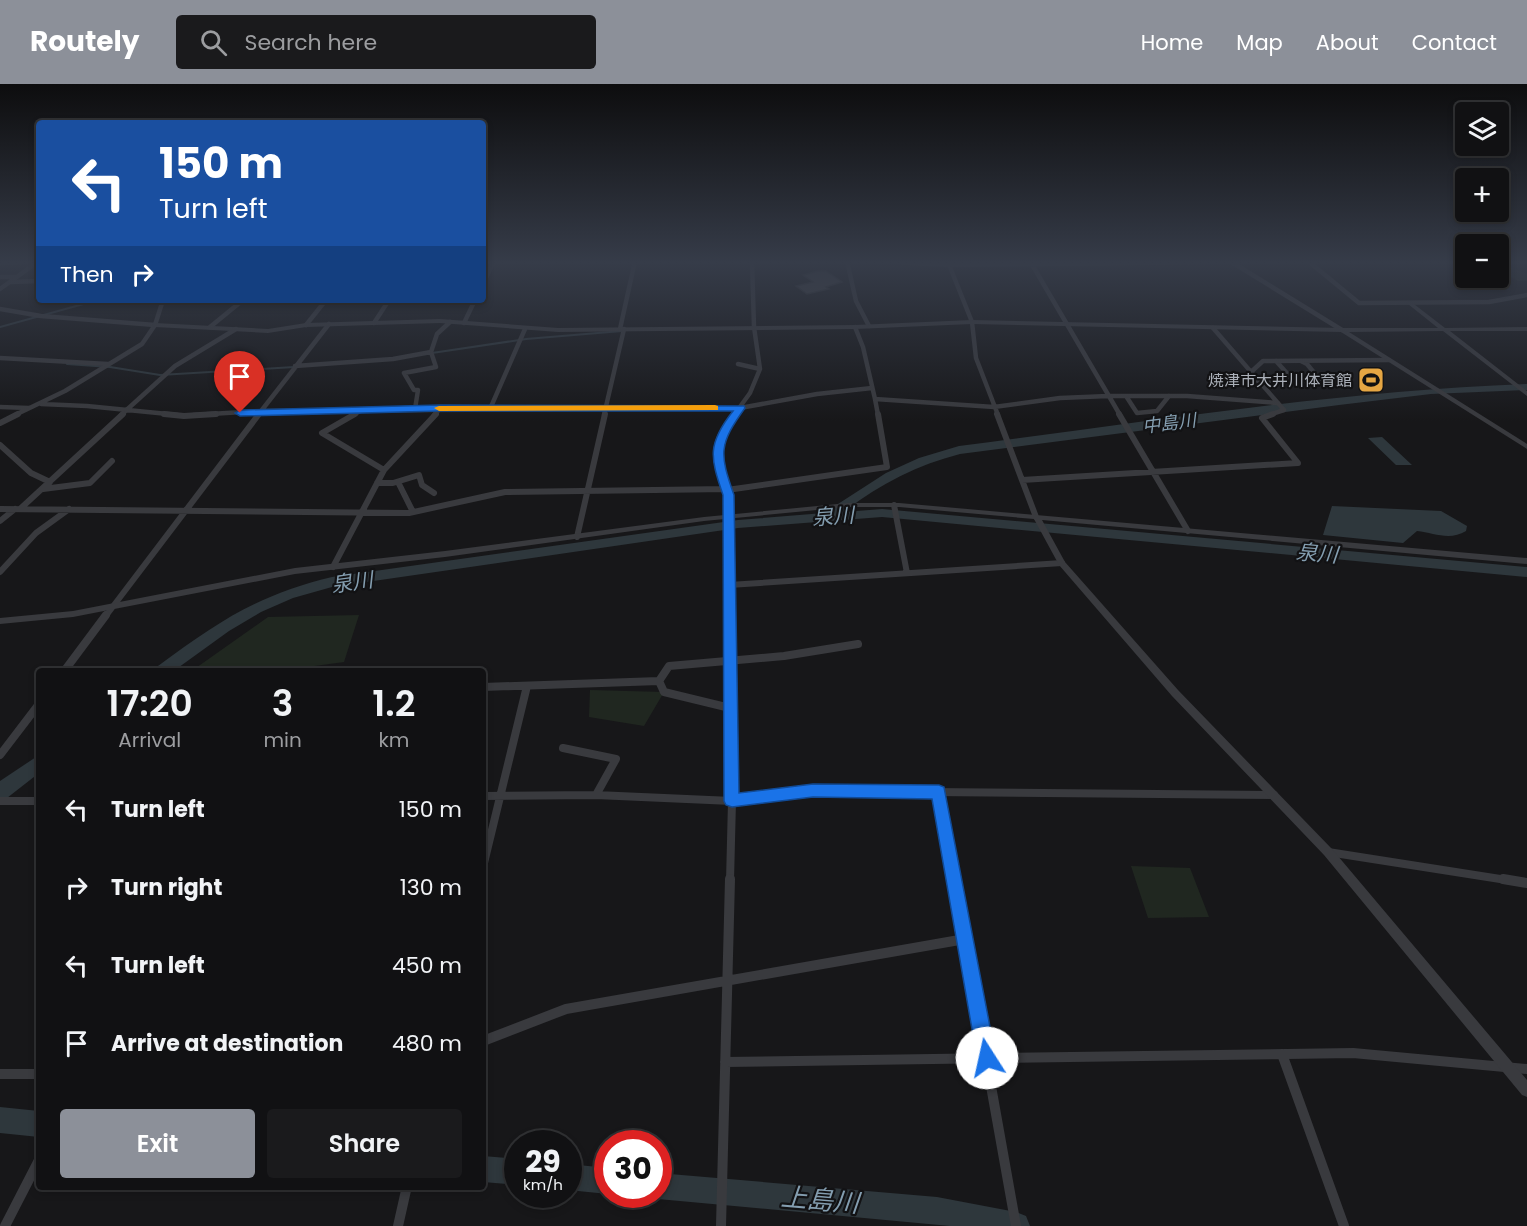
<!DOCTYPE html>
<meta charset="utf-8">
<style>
:root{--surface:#111113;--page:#1a1a1c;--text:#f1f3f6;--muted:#9c9da0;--line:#303133;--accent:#8c9099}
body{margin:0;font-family:Poppins,"Noto Sans JP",sans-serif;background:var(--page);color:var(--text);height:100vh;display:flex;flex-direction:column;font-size:22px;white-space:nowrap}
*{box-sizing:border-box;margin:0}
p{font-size:20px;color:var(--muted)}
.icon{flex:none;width:33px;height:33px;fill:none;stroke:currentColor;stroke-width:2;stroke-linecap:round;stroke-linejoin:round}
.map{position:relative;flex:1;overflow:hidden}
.drawer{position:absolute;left:36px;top:584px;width:450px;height:522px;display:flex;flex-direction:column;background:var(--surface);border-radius:6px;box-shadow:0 3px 9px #0003,0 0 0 2px var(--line)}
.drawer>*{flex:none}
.banner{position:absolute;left:36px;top:36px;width:450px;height:183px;border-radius:6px;box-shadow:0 3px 9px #0003,0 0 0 2px var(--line);background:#1a4fa0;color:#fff;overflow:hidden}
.controls{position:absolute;left:1455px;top:18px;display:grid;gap:12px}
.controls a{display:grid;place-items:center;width:54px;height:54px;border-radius:6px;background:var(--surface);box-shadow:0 3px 9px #0003,0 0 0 2px var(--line);font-size:30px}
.speed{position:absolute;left:504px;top:1046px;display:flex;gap:12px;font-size:30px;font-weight:700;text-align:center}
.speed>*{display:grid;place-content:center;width:78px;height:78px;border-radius:50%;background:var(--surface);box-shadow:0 3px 9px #0003,0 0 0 2px var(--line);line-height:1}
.speed small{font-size:15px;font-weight:400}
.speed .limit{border:9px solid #d22;background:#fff;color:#111}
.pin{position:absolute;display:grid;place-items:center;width:51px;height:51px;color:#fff;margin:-62px -26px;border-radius:50% 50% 50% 0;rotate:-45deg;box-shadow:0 0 6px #0007}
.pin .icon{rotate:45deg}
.me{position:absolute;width:66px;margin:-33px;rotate:350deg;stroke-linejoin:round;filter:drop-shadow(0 0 4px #0008)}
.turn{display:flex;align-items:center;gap:21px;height:126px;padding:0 24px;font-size:27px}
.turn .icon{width:78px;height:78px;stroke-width:2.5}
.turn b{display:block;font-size:42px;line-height:51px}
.then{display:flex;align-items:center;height:57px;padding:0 24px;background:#0003;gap:12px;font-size:22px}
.eta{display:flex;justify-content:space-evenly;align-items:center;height:102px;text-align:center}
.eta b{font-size:36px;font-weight:600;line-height:42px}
.primary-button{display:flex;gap:12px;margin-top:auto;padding:12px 24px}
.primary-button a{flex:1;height:69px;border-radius:6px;background:var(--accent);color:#fff;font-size:24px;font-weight:600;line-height:69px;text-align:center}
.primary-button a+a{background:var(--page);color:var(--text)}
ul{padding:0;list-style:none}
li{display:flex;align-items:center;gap:18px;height:78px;padding:0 24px}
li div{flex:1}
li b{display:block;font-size:22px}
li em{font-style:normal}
header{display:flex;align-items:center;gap:36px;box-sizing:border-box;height:84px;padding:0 30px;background:var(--accent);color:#fff}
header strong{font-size:28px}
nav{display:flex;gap:33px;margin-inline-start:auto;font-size:21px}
.search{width:420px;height:54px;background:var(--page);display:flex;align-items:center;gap:15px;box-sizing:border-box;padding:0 21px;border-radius:6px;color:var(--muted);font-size:22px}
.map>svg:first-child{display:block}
.green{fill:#202720}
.water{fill:#2e373c}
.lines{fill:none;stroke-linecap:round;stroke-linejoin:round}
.stream{stroke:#2e373c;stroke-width:2}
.river{fill:#2e373c;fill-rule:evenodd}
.building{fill:#444549;stroke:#313235;stroke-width:1.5}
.minor-far3{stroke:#393a3e;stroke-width:4.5}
.minor-far2{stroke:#393a3e;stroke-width:6}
.minor-far1{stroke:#393a3e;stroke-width:8}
.minor{stroke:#393a3e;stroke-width:10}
.tertiary{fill:#393a3e;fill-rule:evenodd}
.route{fill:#1a73e8;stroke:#114b97;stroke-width:1.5}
.slow{fill:#f59e0b}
.labels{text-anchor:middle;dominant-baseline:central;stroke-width:4.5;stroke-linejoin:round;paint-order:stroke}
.far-poi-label{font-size:16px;fill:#aaafb8;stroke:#121214;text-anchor:end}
.far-water-label{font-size:18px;font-style:italic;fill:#849eb0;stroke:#121214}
.water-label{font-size:21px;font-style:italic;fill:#849eb0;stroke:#121214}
.near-water-label{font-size:26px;font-style:italic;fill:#849eb0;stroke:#121214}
</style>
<header>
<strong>Routely</strong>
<div class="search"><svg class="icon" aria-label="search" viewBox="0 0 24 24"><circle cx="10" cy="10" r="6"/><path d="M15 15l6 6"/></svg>Search here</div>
<nav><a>Home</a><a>Map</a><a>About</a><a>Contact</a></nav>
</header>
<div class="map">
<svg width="1527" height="1142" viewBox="0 0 1527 1142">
<rect width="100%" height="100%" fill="#171719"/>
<path class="green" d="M1498,177H1520L1508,182L1527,190V197H1518L1499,186Z
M359,531L344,578L300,584L299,586H193L268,533Z
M590,606L664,608L644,642L589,633Z
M1131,782L1190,784L1209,833L1148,834Z"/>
<path class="water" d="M1382,353L1412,381H1396L1368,354Z
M1332,422L1441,427L1467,442L1466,447C1450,457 1434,449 1417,447L1403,459L1323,451Z"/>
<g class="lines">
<path class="stream" d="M0,243L98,216
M432,269L526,255L622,247
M67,280L110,283L160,291L294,283"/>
<path class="river" d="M1527,300V306L1431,310L1339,321L960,370C917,381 878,401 844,428L882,425L1527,483V493L882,433L738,444L332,503L293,514L261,528L229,547L175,586H156L158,582C219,537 258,511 332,493L738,436L824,429L886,389L919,374L959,362C1148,338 1337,307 1527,300Z
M39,671V689L7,714L0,716V697Z
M0,1023L39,1027V1053L0,1049Z
M483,1072L518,1075V1101L483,1098Z
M568,1080L608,1084V1110L568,1106Z
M658,1089L937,1113L1016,1128L1026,1132L1030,1142H950L658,1115L648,1110H658Z"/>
</g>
<path class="building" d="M818,187H826L842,198L826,203L829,205L807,210L796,202L813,198L803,191Z"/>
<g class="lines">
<path class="minor-far3" d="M847,177L856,217L869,242
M875,177L949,181L1308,177
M1030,177L1120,331
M1308,177L1359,219L1489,218L1527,211
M483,178L648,177
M948,178L972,238L976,274L998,331
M0,179L37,178
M1233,179L1342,246
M0,193H17
M11,198L39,197
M483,200L494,177
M0,205L39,177
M0,225L41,232L155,241
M374,239L389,216
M464,239L475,216
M306,241L326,216
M210,243L243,216
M855,243L863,263L875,315L994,323L1060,314L1108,312H1187L1278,319
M1213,244L1284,326L1269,331
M620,245L635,177
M0,274L108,280
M1276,277L1293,296
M1301,277L1307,280L1320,296
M738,280L760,285
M295,282L393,275L431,268L437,250L450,238
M1251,288L1263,277L1389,276
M1258,297L1333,296
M1126,312L1137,329L1157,327L1169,312
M875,315L878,331
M41,320L87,322L178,331
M0,323L29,324
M415,325L418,306H414L404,289L436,283L431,268
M490,325L525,245
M15,331L65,307L142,260L155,241L163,216
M121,331L175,282L236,245
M193,331L261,327L740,324L817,310L872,304
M258,331L329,240
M353,331L362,326
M434,331L441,324
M604,331L624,245
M734,331L750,309L760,285L754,243L752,177"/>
<path class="minor-far2" d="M164,330L184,332L216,330
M355,330L322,349L384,386
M997,330L1036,433
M1119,330L1188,447
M0,339L18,330
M0,361L31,389L50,398
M1022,396L1298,379L1262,334L1273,330
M398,398L413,428
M377,399H393L419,391L422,401L434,409
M43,405L90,399L112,377
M727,406L887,383L878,330
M894,421L907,489
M0,425L409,429L505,408L727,405
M20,425L123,330
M0,437L15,425
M577,453L605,330
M333,483L384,386L436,330
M0,488L36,449L69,425
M729,501L1062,479
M105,533L259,330
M730,533L729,411L721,389L719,357L735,330"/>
<path class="minor-far1" d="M65,586L106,531
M659,597L664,608L730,624
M483,603L659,597L669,582L784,572L858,560
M563,664L616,675L596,711
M0,671L39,620
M939,708L955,797
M483,712L596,711L732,717L813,707L1274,711
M0,717H39
M1328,768L1513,797
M483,783L527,602
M730,797L732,717L730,531"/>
<path class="minor" d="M954,795L1016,1142
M1503,795L1527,799
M483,957L566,925L965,855
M1282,970L1344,1142
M725,978L1353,969L1527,985
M0,990H39
M5,1142L39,1076
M398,1142L407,1102
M721,1142L730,795"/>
<path class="tertiary" d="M1410,217L1445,244L1527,243V247H1450L1527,307V312L1443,247L1349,248L1527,360V365L1341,248L972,240L855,245L558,248L440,239L306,243L268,249L155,243L152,241L155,239L268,245L306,239L440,235L558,244L855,241L972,236L1342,244H1438L1408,220L1407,219Z
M848,419H899L1527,474V480L1042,436L1065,478L1178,606L1332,765L1527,996V1013L1522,1011L1324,771L1172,612L1059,481L1034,435L899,423H848L704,437L445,473L295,490L73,533L0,540V534L73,527L295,484L445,467L704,433Z"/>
</g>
<linearGradient id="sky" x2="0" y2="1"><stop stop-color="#0d0d0e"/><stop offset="0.53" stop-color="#363c49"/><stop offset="1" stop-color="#363c49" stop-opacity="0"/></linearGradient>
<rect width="1527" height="337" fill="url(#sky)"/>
<path class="route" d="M441,321L744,322L745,324C719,360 719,369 734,411L739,709L813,700L939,701L944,703L996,974L994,981L987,984L980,981L977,974L932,715L813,713L732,723L726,721L724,717L723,411C710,373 707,360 733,327H441L240,332L235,329L240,326Z"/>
<path class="slow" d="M715,321L718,322V326L439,327L434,324L439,322Z"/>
<defs>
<symbol id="stadium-square" viewBox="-11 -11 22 22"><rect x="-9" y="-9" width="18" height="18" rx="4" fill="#e5a643" stroke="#121214"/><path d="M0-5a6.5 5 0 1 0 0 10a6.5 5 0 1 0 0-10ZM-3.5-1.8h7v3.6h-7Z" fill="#111"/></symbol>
</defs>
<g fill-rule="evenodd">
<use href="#stadium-square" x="1356" y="281" width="30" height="30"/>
</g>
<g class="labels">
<g class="far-poi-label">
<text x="1352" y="296">焼津市大井川体育館</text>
</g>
<g class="far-water-label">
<text transform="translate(1169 339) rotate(-7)">中島川</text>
</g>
<g class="water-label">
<text transform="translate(833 432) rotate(-4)">泉川</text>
<text transform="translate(1317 469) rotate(5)">泉川</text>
<text transform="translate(352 498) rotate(-8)">泉川</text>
</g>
<g class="near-water-label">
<text transform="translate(820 1116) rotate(5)">上島川</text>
</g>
</g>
</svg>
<div class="controls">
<a><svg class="icon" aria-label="layers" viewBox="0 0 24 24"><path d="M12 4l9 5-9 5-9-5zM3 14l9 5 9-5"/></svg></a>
<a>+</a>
<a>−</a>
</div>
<div class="speed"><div>29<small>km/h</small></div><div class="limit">30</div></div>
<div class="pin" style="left:240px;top:329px;background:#d93025"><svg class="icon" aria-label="arrive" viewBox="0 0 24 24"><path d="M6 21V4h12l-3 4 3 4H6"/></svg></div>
<svg class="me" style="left:987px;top:974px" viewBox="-20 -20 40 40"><circle r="19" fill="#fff"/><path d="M0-13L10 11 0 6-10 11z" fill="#1a73e8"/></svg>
<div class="banner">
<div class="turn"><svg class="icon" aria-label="left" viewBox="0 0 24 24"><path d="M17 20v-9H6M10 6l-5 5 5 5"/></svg><div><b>150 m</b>Turn left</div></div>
<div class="then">Then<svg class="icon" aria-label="right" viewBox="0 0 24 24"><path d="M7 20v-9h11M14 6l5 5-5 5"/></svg></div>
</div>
<section class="drawer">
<div class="eta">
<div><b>17:20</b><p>Arrival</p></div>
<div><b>3</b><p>min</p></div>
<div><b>1.2</b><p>km</p></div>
</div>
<ul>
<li><svg class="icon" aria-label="left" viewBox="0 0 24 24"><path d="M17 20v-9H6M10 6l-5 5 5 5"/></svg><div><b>Turn left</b></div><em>150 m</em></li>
<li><svg class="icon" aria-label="right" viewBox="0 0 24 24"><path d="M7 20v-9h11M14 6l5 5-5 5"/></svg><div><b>Turn right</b></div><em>130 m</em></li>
<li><svg class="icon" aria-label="left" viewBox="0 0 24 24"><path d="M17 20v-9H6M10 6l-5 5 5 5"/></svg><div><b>Turn left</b></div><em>450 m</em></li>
<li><svg class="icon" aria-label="arrive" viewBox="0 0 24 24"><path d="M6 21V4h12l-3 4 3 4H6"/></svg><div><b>Arrive at destination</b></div><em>480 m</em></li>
</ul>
<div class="primary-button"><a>Exit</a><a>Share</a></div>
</section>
</div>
